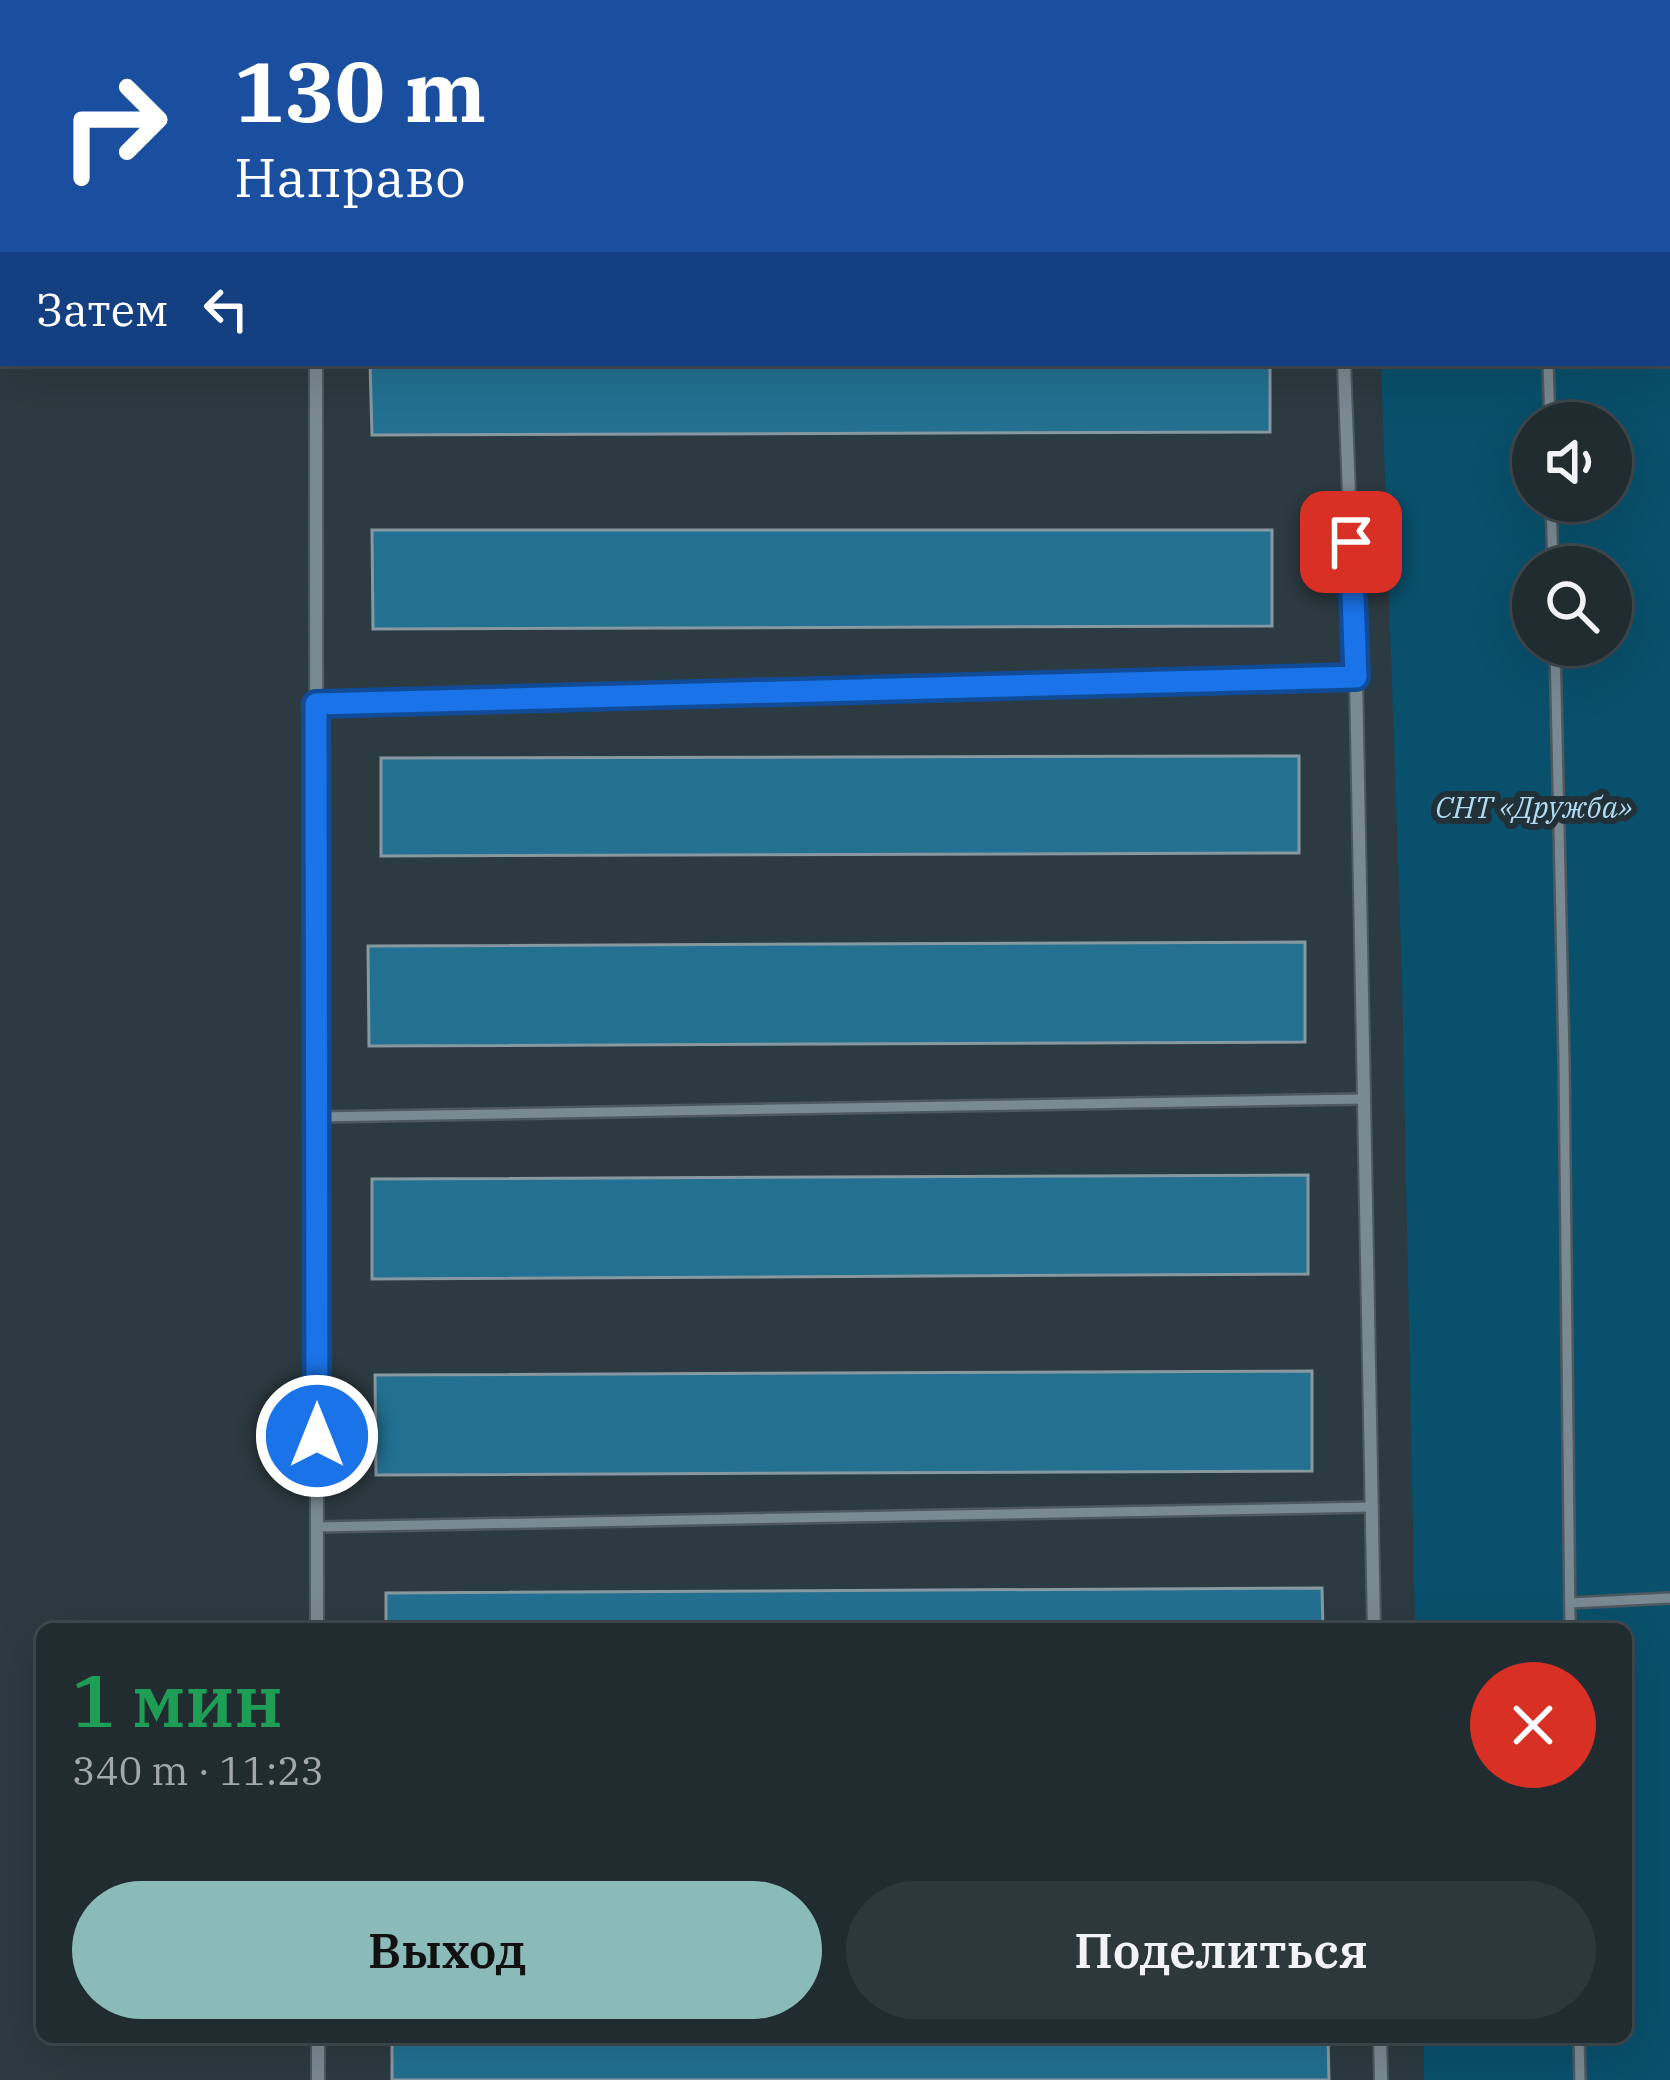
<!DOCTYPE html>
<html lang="ru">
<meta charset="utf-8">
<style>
:root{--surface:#212c31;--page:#2d383d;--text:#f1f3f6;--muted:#a2a7ab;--line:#3e484d;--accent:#8bbbb9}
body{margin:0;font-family:"IBM Plex Serif",serif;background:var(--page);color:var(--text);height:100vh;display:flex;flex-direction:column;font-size:45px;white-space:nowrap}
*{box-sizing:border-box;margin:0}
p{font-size:39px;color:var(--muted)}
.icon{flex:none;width:66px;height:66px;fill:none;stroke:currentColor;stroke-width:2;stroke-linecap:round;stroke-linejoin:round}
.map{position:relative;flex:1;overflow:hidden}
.side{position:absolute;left:36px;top:1623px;width:1596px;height:420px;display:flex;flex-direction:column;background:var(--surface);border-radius:18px;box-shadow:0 12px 48px #0002,0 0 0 3px var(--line)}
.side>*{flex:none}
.hud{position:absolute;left:0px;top:0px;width:1671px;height:366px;box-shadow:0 12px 48px #0002,0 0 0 3px var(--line);background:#1a4fa0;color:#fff;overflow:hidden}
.tools{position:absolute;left:1512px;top:402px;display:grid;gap:24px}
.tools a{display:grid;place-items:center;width:120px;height:120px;border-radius:50%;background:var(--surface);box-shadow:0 12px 48px #0002,0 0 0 3px var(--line);font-size:60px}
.pin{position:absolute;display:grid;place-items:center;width:102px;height:102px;color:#fff;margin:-51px;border-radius:24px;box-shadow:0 6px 18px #0006}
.me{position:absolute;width:132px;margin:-66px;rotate:0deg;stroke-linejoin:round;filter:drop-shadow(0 0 9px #0008)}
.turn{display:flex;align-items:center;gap:42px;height:252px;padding:0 36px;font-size:54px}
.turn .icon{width:156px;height:156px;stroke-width:2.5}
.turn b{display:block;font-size:84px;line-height:102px}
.then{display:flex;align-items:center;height:114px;padding:0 36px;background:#0003;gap:24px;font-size:45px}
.round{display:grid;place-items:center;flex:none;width:126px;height:126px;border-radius:63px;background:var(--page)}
.headline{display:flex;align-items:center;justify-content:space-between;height:204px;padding:0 36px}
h1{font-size:72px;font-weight:600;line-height:90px;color:#1e9e55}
.button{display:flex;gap:24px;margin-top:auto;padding:24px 36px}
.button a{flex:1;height:138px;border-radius:72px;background:var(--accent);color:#111;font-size:48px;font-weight:600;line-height:138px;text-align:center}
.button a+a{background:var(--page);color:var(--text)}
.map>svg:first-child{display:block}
.green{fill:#09506c;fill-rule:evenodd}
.building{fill:#237091;stroke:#8898a1;stroke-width:3}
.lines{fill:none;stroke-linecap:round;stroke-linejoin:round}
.service-casing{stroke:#4d585f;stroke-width:14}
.minor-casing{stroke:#4d585f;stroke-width:16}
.service{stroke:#7a8a92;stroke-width:9}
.minor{stroke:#7a8a92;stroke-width:12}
.route-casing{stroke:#114b97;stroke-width:30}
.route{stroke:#1a73e8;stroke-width:21}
.labels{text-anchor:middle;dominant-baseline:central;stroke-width:12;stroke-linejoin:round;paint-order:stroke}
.park-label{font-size:30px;font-style:italic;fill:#afdbf3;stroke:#223037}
</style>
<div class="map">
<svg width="1670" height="2080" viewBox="0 0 1670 2080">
<rect width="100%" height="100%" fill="#2c3a41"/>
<path class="green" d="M1369,0H1670V2080H1424V2037H1626V1629H1415L1402,978L1381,363H1668V3ZM1533,423H1611V501H1533ZM1533,567H1611V645H1533Z"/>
<path class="building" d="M376,0H1275V3H376Z
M370,363H1270V432L372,435Z
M372,530H1272V626L373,629Z
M1299,756V853L381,856V758Z
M1305,942V1042L369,1046L368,946Z
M1308,1175V1274L372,1279V1179Z
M1312,1371V1471L376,1475L375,1375Z
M1322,1588L1323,1629H386V1593Z
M392,2037H1328L1329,2080H392Z"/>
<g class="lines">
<defs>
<path id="service" d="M1540,0V3
M1548,363L1550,423
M1551,501L1553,567
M1555,645L1564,1059L1570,1629
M316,704L1356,677
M317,1117L1362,1099
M317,1527L1373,1507
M1570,1603L1670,1598
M1579,2037L1580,2080"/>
<path id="minor" d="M315,0V3
M1336,0V3
M316,363L317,1629
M1344,363L1356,677L1374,1629
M318,2037V2080
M1380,2037L1381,2080"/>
</defs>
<use href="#service" class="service-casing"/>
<use href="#minor" class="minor-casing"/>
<use href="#service" class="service"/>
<use href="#minor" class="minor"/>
</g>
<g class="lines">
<defs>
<path id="route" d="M317,1436L316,704L1356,677L1351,542"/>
</defs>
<use href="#route" class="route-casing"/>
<use href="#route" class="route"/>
</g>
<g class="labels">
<g class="park-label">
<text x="1534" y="806">СНТ «Дружба»</text>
</g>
</g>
</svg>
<div class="tools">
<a><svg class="icon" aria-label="sound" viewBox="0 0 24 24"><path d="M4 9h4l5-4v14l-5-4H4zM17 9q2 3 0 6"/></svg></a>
<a><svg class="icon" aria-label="search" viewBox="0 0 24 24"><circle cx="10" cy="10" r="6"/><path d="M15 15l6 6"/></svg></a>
</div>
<div class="pin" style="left:1351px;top:542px;background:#d93025"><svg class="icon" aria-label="arrive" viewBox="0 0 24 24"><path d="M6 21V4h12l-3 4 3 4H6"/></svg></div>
<svg class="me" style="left:317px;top:1436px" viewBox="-20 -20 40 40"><circle r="17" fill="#1a73e8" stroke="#fff" stroke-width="3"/><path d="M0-11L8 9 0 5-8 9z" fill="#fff"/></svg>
<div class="hud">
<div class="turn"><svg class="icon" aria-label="right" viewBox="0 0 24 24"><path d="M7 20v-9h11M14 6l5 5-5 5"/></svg><div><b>130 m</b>Направо</div></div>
<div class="then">Затем<svg class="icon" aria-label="left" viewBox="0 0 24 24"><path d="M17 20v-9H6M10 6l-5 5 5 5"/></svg></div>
</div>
<section class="side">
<div class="headline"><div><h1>1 мин</h1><p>340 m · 11:23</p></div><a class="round" style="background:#d93025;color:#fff"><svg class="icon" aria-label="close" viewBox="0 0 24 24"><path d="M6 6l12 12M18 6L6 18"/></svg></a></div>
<div class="button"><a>Выход</a><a>Поделиться</a></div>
</section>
</div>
